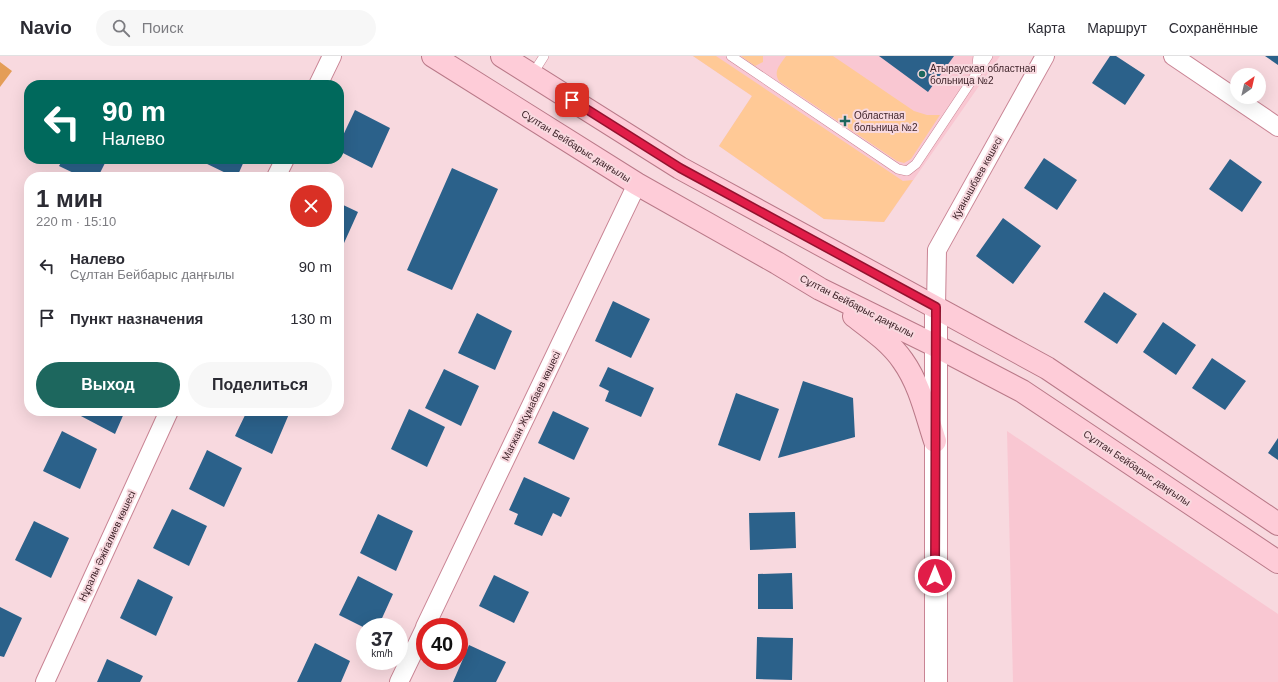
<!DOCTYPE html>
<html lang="ru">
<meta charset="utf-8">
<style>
:root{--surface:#fff;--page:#f7f7f7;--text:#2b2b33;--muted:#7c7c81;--line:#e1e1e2;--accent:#1d675e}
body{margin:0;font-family:Arial,sans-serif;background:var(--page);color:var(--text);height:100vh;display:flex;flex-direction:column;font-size:15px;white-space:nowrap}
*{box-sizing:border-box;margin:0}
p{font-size:13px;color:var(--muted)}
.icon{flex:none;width:22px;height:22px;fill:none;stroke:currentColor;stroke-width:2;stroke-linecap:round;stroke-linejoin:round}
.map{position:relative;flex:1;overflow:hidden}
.details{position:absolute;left:24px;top:116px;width:320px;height:244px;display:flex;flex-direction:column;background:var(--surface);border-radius:16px;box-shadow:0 4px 16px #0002}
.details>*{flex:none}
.banner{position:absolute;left:24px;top:24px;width:320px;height:84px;border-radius:16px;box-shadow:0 4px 16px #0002;background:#00695c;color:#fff;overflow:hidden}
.needle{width:26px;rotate:34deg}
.buttons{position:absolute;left:1230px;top:12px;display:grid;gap:8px}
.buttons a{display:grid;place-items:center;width:36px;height:36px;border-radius:50%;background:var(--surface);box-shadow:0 4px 16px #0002;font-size:20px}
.speed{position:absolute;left:356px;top:562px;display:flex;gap:8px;font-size:20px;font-weight:700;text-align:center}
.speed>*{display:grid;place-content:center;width:52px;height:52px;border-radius:50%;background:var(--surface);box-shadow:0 4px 16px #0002;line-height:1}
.speed small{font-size:10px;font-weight:400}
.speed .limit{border:6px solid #d22;background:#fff;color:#111}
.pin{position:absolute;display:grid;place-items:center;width:34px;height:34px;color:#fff;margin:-17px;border-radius:8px;box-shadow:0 2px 6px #0006}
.me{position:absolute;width:44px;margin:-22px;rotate:0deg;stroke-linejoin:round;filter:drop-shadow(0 0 3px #0008)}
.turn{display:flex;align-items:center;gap:14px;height:84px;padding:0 12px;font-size:18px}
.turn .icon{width:52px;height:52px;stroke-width:2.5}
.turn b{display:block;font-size:28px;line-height:34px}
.round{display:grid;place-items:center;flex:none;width:42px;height:42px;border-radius:21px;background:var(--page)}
.head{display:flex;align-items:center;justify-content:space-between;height:68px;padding:0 12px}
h1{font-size:24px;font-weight:700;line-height:30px}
.primary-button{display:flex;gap:8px;margin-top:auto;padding:8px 12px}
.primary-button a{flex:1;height:46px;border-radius:24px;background:var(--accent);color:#fff;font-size:16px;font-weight:700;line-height:46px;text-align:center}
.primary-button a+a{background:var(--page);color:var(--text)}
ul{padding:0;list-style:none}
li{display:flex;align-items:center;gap:12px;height:52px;padding:0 12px}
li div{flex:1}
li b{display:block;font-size:15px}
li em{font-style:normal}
header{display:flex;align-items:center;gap:24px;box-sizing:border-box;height:56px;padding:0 20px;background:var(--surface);border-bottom:1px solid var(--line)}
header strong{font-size:19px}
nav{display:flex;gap:22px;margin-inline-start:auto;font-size:14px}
.search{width:280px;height:36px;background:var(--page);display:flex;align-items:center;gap:10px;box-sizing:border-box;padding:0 14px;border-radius:22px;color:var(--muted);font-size:15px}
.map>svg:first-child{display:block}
.built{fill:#f9c7d2}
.green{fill:#ffc996}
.forest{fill:#e49d57}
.building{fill:#2b618a}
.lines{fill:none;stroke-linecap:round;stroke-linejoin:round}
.service-casing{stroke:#c98494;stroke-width:10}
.minor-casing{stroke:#c98494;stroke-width:20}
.tertiary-casing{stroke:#c98494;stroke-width:24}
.primary-casing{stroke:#b97988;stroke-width:24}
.service{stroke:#fff;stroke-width:9}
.minor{stroke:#fff;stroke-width:18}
.tertiary{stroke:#fff;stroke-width:22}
.primary{stroke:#feccd8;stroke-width:22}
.route-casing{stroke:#92132f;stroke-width:10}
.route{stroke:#e11d48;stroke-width:7}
.poi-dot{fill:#1d675e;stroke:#f8d9df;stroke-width:1.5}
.labels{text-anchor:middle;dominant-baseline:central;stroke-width:4;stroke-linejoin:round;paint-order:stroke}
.poi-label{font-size:10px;fill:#3a1f25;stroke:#f8d9df;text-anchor:start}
.street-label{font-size:10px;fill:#3a1f25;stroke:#f8d9df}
</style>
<header>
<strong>Navio</strong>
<div class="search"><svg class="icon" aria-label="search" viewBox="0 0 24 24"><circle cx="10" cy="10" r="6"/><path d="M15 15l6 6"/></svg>Поиск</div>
<nav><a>Карта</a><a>Маршрут</a><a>Сохранённые</a></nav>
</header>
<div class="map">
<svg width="1278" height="626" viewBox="0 0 1278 626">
<rect width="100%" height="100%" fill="#f8d9df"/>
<path class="built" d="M693,0H1000L884,166L824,163L719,90L752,40Z
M1007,375L1278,558V626H1013Z"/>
<path class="green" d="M693,0H716L903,125L913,124L884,166L824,163L719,90L752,40Z
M741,0H763V6L755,10Z
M786,0H833L914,55L927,59H940L911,103L904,107L897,105L780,26C772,16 780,9 786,0Z"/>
<path class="forest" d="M0,6L12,15L0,31Z"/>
<path class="building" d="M879,0H954L928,36Z
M1110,0H1116L1145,19L1125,49L1092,27Z
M1265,0H1278V9Z
M355,54L390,72L372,112L339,95V88Z
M1044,102L1077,124L1057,154L1024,132Z
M63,103H107L98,121H82L59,110Z
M201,103H245L237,121H234L201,105Z
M1230,103L1262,126L1242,156L1209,133Z
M452,112L498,133L452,234L407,214Z
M339,147L358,156L340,196L339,195Z
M1003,162L1041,190L1013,228L976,200Z
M1104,236L1137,258L1117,288L1084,266Z
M613,245L650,263L631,302L595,285Z
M477,257L512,275L495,314L458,297Z
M1163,266L1196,289L1176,319L1143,296Z
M1212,302L1246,325L1225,354L1192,332Z
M608,311L654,332L641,361L605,345L609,335L599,330Z
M444,313L479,330L461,370L425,352Z
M803,325L853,342L855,381L778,402Z
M736,337L779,353L760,405L718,389Z
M409,353L445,371L427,411L391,393Z
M81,355H125L115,378L79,359Z
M247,355H284L289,358L272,398L235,380Z
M553,355L589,372L574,404L538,387Z
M62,375L97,393L80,433L43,415Z
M1278,382V404L1268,397Z
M207,394L242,412L224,451L189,433Z
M524,421L570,442L561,461L553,457L542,480L514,468L518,458L509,454Z
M172,453L207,470L189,510L153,492Z
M795,456L796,492L750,494L749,457Z
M378,458L413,475L396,515L360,497Z
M34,465L69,482L51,522L15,504Z
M792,517L793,553H758V518Z
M494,519L529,536L514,567L479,550Z
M358,520L393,538L378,571L365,572L339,559Z
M138,523L173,541L156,580L120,562Z
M0,551L22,562L4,601L0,600Z
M757,581L793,582L792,624L756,623Z
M315,587L350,605L341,626H297Z
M469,589L506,606L496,626H453Z
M107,603L143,620L140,626H97Z"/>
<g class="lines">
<defs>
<path id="service" d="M731,0L898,113L907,115L916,108L988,0
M976,17L978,0
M532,19L544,0"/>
<path id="minor" d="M1173,0L1278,71
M318,29L332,0
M276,121L285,103
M936,251L937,194L1045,0
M425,571L637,128
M45,626L169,355
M399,626L425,572"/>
<path id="tertiary" d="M936,251V626"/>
<path id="primary" d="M433,0L637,128L777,207L820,233L934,289L1022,335L1278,506
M502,0L680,112L1047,312L1278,468
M854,260C871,273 891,287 903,305C920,329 926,358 935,385"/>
</defs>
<use href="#service" class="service-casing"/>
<use href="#minor" class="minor-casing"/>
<use href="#tertiary" class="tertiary-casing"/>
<use href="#primary" class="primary-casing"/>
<use href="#service" class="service"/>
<use href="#minor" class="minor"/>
<use href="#tertiary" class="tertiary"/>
<use href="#primary" class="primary"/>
</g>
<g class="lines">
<defs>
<path id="route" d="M572,44L680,112L936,251L935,520"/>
</defs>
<use href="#route" class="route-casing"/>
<use href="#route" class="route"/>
</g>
<g class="poi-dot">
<circle cx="922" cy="18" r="4"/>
<path d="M843 59h4v4h4v4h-4v4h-4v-4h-4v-4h4z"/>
</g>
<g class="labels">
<g class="poi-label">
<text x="930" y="12">Атырауская областная<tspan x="930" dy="12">больница №2</tspan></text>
<text x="854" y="59">Областная<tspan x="854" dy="12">больница №2</tspan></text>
</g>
<g class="street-label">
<text transform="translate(576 90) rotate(32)">Сұлтан Бейбарыс даңғылы</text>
<text transform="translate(977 122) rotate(-61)">Қуанышбаев көшесі</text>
<text transform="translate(857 250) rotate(27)">Сұлтан Бейбарыс даңғылы</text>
<text transform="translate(531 350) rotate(-64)">Мағжан Жұмабаев көшесі</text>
<text transform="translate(1137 412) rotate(34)">Сұлтан Бейбарыс даңғылы</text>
<text transform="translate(107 490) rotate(-65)">Нұралы Әжiгалиев көшесi</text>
</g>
</g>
</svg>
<div class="buttons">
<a><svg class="needle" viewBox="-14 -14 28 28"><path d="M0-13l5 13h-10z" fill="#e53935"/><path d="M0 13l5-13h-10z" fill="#7c7c81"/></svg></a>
</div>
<div class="speed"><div>37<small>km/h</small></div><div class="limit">40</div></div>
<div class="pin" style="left:572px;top:44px;background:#d93025"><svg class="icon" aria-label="arrive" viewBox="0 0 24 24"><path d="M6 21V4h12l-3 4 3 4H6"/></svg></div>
<svg class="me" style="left:935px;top:520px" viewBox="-20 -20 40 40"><circle r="17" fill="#e11d48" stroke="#fff" stroke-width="3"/><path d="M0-11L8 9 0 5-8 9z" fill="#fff"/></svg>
<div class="banner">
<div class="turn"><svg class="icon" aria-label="left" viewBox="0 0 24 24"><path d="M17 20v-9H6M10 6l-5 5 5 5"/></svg><div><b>90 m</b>Налево</div></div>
</div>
<section class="details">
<div class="head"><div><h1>1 мин</h1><p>220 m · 15:10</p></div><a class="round" style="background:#d93025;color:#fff"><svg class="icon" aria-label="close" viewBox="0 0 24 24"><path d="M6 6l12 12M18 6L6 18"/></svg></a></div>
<ul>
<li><svg class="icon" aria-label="left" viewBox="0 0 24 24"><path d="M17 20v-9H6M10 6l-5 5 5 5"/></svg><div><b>Налево</b><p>Сұлтан Бейбарыс даңғылы</p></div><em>90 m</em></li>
<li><svg class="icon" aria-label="arrive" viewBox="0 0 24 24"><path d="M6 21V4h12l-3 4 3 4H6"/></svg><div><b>Пункт назначения</b></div><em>130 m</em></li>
</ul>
<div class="primary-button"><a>Выход</a><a>Поделиться</a></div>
</section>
</div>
